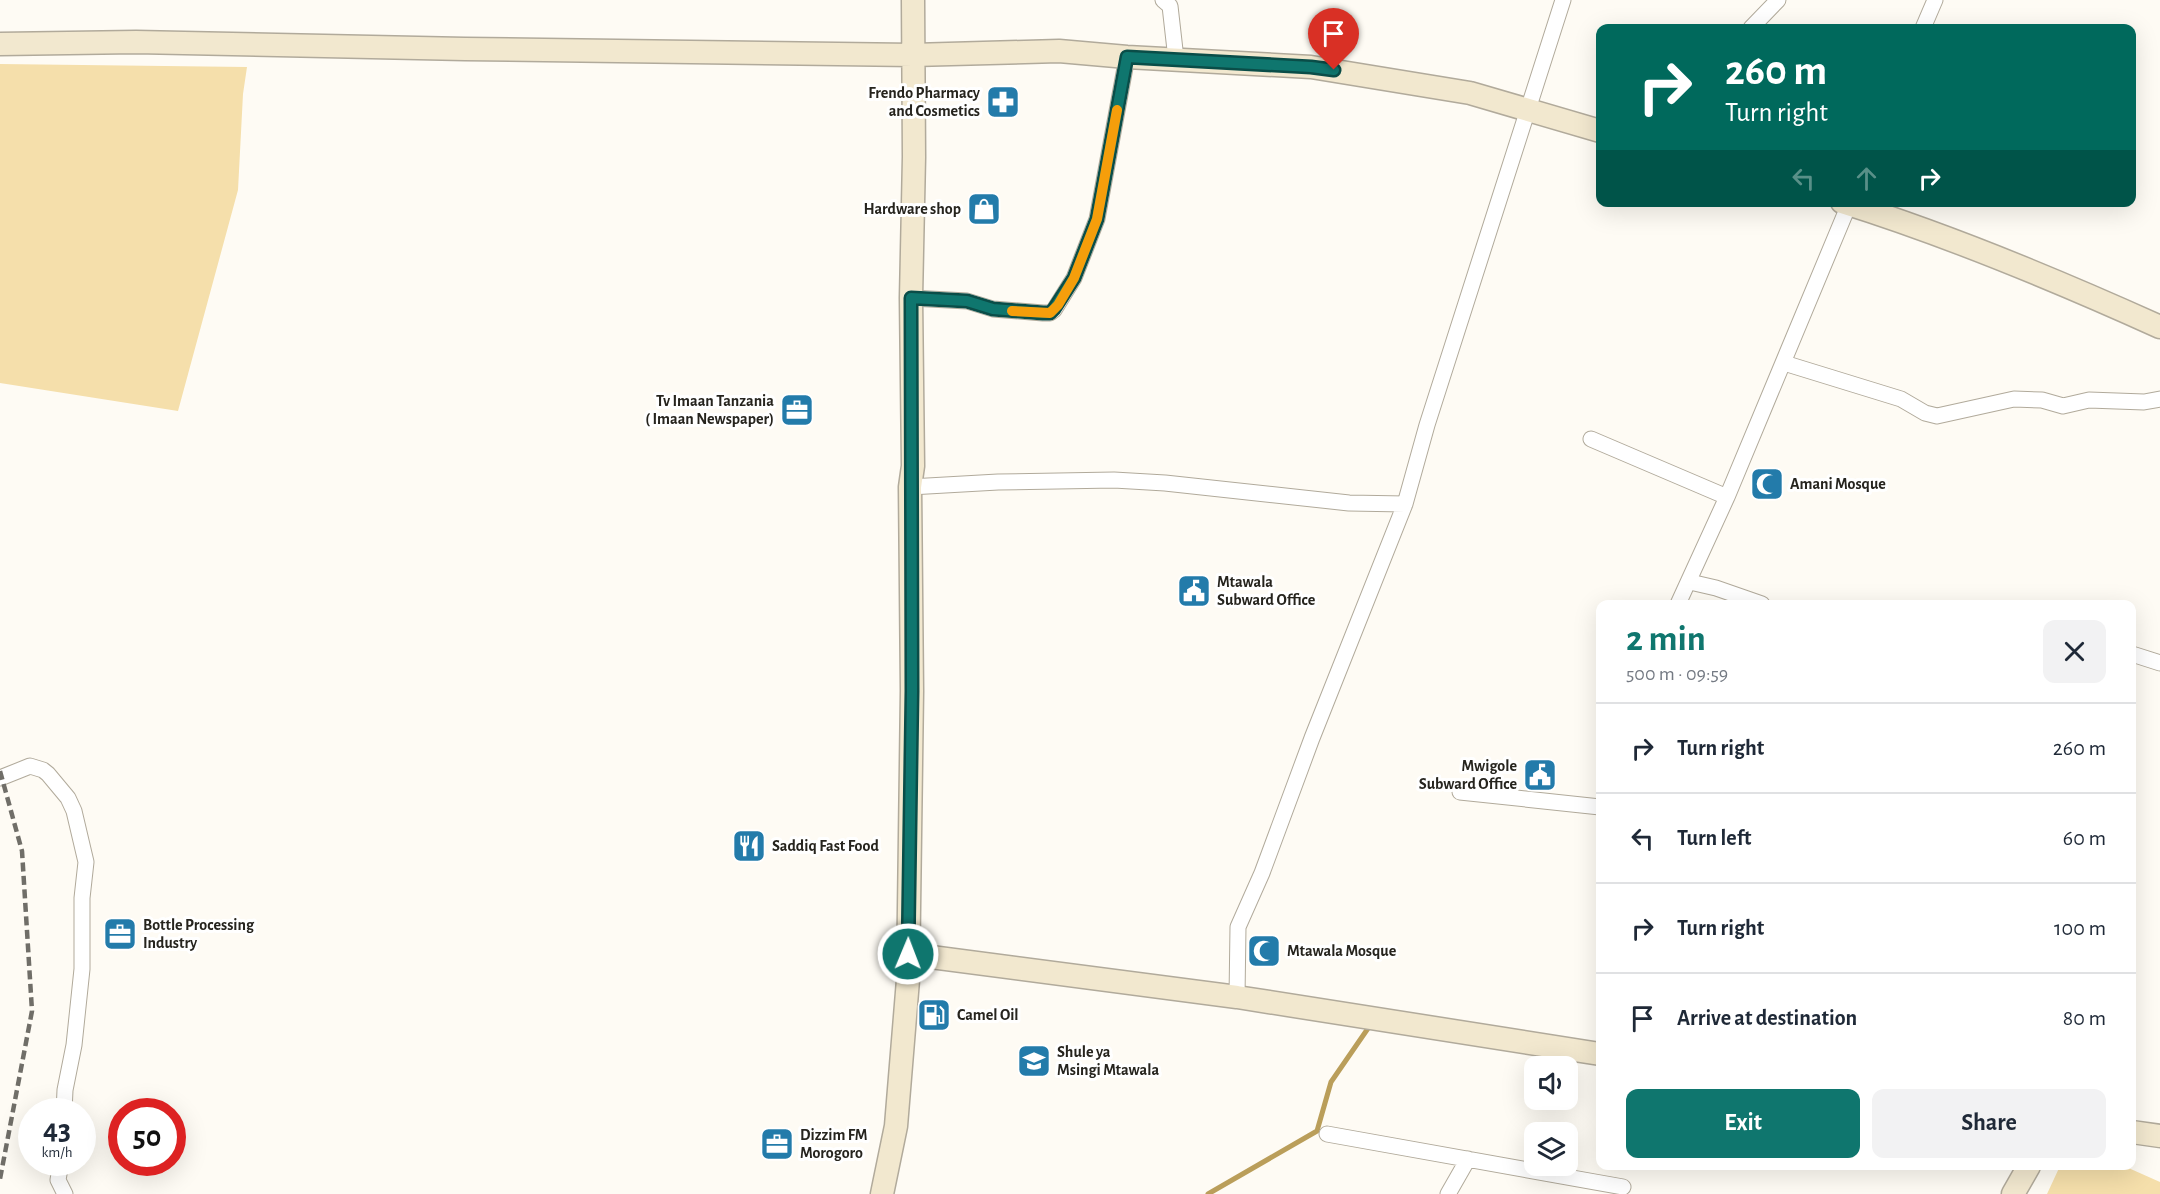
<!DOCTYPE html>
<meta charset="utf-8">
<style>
:root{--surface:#fff;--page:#f2f2f3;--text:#1f2937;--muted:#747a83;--line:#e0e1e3;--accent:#0f766e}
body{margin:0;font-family:"Alegreya Sans",sans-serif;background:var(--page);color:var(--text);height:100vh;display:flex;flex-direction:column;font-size:22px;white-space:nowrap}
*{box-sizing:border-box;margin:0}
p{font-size:20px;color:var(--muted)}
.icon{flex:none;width:33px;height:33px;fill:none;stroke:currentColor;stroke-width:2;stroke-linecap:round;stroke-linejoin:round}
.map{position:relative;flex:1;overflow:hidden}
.drawer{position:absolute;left:1596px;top:600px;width:540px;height:570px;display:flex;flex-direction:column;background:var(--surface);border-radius:12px;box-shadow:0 6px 24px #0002}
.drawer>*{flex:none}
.banner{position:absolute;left:1596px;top:24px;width:540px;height:183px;border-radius:12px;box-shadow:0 6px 24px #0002;background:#00695c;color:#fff;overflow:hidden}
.fabs{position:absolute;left:1524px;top:1056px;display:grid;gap:12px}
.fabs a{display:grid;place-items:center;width:54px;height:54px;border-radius:12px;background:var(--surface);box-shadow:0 6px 24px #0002;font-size:30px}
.speed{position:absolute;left:18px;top:1098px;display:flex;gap:12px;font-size:30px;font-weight:700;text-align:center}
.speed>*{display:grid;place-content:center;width:78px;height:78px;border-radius:50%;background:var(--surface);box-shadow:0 6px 24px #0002;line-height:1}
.speed small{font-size:15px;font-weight:400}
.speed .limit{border:9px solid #d22;background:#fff;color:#111}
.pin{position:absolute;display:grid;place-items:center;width:51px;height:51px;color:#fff;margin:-62px -26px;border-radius:50% 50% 50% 0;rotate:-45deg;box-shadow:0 0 6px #0007}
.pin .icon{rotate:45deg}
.me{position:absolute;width:66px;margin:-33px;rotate:1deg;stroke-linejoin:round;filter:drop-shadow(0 0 4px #0008)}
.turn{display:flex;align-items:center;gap:21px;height:126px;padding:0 30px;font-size:27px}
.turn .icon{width:78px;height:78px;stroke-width:2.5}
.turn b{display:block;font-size:42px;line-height:51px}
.lanes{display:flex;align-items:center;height:57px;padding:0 30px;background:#0003;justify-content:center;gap:30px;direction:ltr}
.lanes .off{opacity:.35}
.round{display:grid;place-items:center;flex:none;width:63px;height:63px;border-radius:12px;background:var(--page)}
.headline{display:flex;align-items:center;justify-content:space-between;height:102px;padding:0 30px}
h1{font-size:36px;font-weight:700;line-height:45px;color:var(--accent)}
.cta{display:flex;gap:12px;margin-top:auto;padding:12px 30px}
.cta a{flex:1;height:69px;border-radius:12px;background:var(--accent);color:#fff;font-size:24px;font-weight:700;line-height:69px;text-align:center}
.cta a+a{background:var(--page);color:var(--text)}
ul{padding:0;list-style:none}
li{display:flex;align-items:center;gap:18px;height:90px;padding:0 30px;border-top:2px solid var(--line)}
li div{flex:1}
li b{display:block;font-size:22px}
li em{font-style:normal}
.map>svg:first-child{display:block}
.green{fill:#f5dfab}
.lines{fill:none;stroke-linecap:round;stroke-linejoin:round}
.stream{stroke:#ba9e5a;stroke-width:5}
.street-casing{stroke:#b1aa9b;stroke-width:17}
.secondary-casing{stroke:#b1aa9b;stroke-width:25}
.street{stroke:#fff;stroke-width:15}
.secondary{stroke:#f2e8cf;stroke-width:22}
.rail{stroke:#706e68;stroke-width:4.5;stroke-dasharray:9 4.5;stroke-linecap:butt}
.route-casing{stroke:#0a4d48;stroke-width:15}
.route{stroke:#0f766e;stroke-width:10}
.slow{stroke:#f59e0b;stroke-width:10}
.labels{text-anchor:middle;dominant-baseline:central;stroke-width:6;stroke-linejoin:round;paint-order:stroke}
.poi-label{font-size:16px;font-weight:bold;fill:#26241e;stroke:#fff;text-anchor:start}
</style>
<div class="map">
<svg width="2160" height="1194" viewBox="0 0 2160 1194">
<rect width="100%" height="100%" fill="#fefbf4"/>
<path class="green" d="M0,64L247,67L243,94L238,190L178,411L0,383Z
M2060,1166H2124L2160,1182V1194H2047Z"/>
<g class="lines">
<path class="stream" d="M1208,1194L1317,1131L1331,1082L1371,1024"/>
<defs>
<path id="street" d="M1163,0L1170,6L1176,59
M1751,28L1778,0
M1923,28L1935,0
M911,298L967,301L993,309L1043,313H1050L1054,310L1074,278L1097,219L1127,57
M1784,363L1901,399L1925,413L1937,416L2014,399L2042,400L2063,406L2089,400L2144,402L2160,399
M1591,439L1727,497
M910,487L998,482L1114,480L1165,483L1349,503L1405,504
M1690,582L1716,588L1762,604
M1678,604L1727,497L1850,202
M2132,654L2160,663
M0,778L30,766L43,770L48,774L68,798L74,811L86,862L82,898V969L74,1045L65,1090L64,1112
M1460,792L1600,807
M1237,997L1238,927L1262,873L1312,738L1405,504L1427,425L1563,0
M1327,1134L1623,1187
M61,1162L58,1180L65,1194
M1448,1194L1468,1159"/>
<path id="secondary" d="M0,44L136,42L465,49L913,55L1059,51L1127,57L1311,67L1470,93L1600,131
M1842,202C1951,236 2056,280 2160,327
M908,954L1237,997L1600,1054
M2132,1132L2160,1136
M882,1194L896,1126L908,980L912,691L910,487L913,466L911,298L914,157L913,0
M2013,1194L2029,1166"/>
</defs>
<use href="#street" class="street-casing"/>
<use href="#secondary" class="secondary-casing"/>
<use href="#street" class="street"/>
<use href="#secondary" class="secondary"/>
<path class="rail" d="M0,771L22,851L32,1011L0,1179"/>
</g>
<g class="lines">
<defs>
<path id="route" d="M908,954L912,691L911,298L967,301L993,309L1043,313H1050L1054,309L1074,278L1097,219L1127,57L1311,67L1334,70"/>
</defs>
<use href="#route" class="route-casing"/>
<use href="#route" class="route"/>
<path class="slow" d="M1012,311L1050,313L1058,305L1074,278L1097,219L1117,110"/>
</g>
<defs>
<symbol id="pharmacy-square" viewBox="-11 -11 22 22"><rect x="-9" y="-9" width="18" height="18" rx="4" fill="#237baa" stroke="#fff"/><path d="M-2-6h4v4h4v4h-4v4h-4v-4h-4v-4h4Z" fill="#fff"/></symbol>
<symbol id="shop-square" viewBox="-11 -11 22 22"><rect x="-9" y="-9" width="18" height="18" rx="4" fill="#237baa" stroke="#fff"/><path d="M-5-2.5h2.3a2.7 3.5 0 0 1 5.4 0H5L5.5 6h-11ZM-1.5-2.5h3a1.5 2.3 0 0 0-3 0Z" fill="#fff"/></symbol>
<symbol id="office-square" viewBox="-11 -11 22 22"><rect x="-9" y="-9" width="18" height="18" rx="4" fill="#237baa" stroke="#fff"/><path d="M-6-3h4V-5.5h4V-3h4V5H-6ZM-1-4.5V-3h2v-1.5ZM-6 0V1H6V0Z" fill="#fff"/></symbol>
<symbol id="mosque-square" viewBox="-11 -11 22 22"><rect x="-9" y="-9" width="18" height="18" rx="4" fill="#237baa" stroke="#fff"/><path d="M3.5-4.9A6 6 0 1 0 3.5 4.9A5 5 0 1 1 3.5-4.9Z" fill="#fff"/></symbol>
<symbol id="civic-square" viewBox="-11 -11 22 22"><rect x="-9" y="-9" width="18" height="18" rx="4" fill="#237baa" stroke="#fff"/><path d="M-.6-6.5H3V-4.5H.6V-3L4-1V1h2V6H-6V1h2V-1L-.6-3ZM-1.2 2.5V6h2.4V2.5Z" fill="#fff"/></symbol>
<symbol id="restaurant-square" viewBox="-11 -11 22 22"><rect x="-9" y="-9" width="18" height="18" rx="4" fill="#237baa" stroke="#fff"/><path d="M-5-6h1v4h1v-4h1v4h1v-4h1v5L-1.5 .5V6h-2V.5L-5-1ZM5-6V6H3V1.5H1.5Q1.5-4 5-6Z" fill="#fff"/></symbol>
<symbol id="fuel-square" viewBox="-11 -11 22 22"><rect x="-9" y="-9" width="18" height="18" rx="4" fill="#237baa" stroke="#fff"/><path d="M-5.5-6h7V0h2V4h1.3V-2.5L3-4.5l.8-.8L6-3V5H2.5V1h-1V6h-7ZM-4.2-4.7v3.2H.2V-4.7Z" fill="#fff"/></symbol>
<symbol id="school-square" viewBox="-11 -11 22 22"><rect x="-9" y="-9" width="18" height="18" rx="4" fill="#237baa" stroke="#fff"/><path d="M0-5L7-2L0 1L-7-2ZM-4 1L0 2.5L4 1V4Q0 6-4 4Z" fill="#fff"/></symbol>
</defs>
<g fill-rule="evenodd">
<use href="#pharmacy-square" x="984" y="83" width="38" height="38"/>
<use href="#shop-square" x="965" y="190" width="38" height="38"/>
<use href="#office-square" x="778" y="391" width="38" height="38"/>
<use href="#mosque-square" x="1748" y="465" width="38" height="38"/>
<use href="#civic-square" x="1175" y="572" width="38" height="38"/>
<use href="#civic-square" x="1521" y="756" width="38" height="38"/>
<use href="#restaurant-square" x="730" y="827" width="38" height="38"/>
<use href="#office-square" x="101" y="915" width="38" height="38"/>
<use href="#mosque-square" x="1245" y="932" width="38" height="38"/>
<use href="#fuel-square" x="915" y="996" width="38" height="38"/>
<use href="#school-square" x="1015" y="1042" width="38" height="38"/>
<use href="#office-square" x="758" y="1125" width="38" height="38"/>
</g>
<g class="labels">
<g class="poi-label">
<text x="980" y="93" text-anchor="end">Frendo Pharmacy<tspan x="980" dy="18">and Cosmetics</tspan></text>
<text x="961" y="209" text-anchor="end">Hardware shop</text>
<text x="774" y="401" text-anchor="end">Tv Imaan Tanzania<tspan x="774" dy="18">( Imaan Newspaper)</tspan></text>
<text x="1790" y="484">Amani Mosque</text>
<text x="1217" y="582">Mtawala<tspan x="1217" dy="18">Subward Office</tspan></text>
<text x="1517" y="766" text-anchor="end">Mwigole<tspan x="1517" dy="18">Subward Office</tspan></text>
<text x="772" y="846">Saddiq Fast Food</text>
<text x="143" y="925">Bottle Processing<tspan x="143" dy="18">Industry</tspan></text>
<text x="1287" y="951">Mtawala Mosque</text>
<text x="957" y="1015">Camel Oil</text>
<text x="1057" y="1052">Shule ya<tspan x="1057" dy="18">Msingi Mtawala</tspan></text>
<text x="800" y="1135">Dizzim FM<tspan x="800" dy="18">Morogoro</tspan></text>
</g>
</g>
</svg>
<div class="fabs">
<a><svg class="icon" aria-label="sound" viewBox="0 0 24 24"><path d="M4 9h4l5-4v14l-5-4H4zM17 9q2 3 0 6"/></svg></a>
<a><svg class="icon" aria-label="layers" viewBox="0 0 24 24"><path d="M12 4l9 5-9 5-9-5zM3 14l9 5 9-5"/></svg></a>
</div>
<div class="speed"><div>43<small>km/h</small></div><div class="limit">50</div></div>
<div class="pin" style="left:1334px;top:70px;background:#d93025"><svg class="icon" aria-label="arrive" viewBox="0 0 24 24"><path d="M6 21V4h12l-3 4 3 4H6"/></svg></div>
<svg class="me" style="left:908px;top:954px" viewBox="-20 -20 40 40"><circle r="17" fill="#0f766e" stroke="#fff" stroke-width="3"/><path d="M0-11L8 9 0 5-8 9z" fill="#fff"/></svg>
<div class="banner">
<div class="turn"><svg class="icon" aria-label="right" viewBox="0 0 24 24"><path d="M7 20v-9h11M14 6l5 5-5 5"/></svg><div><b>260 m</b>Turn right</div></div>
<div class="lanes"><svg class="icon off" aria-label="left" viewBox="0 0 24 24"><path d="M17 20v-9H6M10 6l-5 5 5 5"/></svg><svg class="icon off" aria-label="ahead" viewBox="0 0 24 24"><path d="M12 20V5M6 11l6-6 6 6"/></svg><svg class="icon" aria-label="right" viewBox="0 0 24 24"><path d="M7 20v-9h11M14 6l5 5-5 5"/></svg></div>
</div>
<section class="drawer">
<div class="headline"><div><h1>2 min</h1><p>500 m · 09:59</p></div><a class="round"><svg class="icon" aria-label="close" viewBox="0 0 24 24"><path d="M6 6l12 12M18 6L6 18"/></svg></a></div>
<ul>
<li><svg class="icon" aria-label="right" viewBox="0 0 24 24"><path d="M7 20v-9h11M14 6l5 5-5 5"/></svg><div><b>Turn right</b></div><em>260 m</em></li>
<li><svg class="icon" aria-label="left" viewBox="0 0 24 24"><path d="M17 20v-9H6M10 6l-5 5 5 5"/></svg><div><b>Turn left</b></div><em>60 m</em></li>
<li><svg class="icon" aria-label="right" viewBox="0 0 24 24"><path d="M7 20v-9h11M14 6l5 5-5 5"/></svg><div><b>Turn right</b></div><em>100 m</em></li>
<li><svg class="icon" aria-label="arrive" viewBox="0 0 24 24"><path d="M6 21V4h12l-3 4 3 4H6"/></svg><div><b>Arrive at destination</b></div><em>80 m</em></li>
</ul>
<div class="cta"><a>Exit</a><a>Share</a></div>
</section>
</div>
